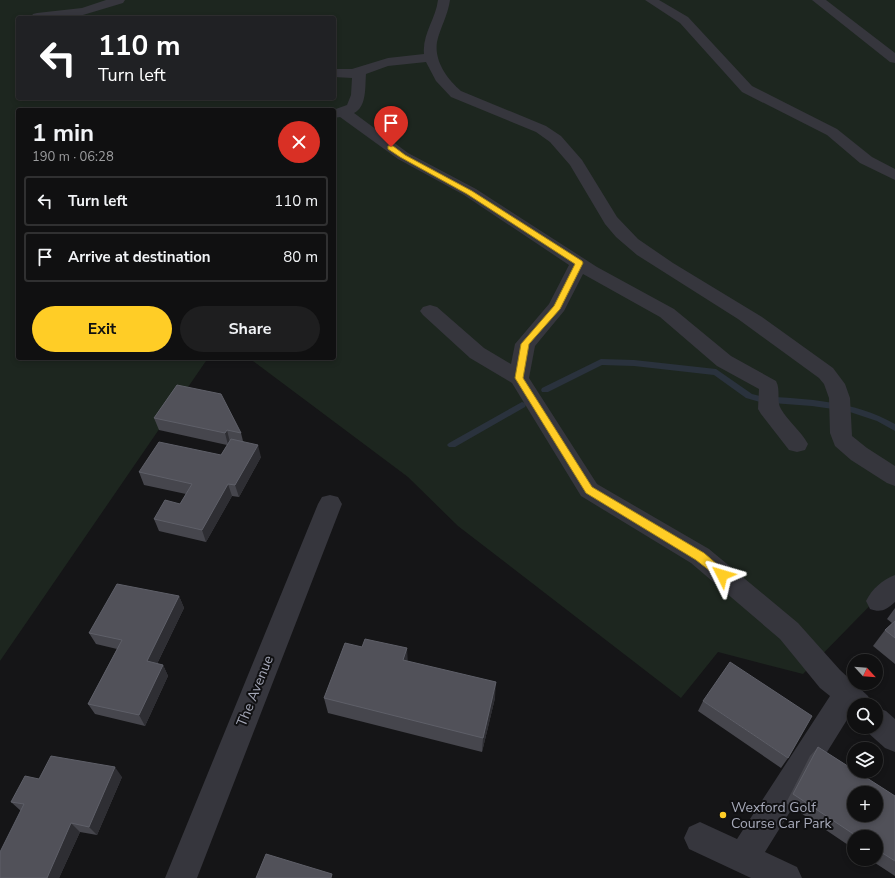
<!DOCTYPE html>
<meta charset="utf-8">
<style>
:root{--surface:#101011;--page:#1e1e1f;--text:#f1f3f6;--muted:#9c9d9f;--line:#303031;--accent:#ffcd26}
body{margin:0;font-family:"Nunito Sans",sans-serif;background:var(--page);color:var(--text);height:100vh;display:flex;flex-direction:column;font-size:15px;white-space:nowrap}
*{box-sizing:border-box;margin:0}
p{font-size:13px;color:var(--muted)}
.icon{flex:none;width:22px;height:22px;fill:none;stroke:currentColor;stroke-width:2;stroke-linecap:round;stroke-linejoin:round}
.map{position:relative;flex:1;overflow:hidden}
.details{position:absolute;left:16px;top:108px;width:320px;height:252px;display:flex;flex-direction:column;background:var(--surface);border-radius:4px;box-shadow:0 2px 6px #0003,0 0 0 1px var(--line)}
.details>*{flex:none}
.hud{position:absolute;left:16px;top:16px;width:320px;height:84px;border-radius:4px;box-shadow:0 2px 6px #0003,0 0 0 1px var(--line);background:#202124;color:#fff;overflow:hidden}
.needle{width:26px;rotate:116deg}
.buttons{position:absolute;left:847px;top:654px;display:grid;gap:8px}
.buttons a{display:grid;place-items:center;width:36px;height:36px;border-radius:50%;background:var(--surface);box-shadow:0 2px 6px #0003,0 0 0 1px var(--line);font-size:20px}
.pin{position:absolute;display:grid;place-items:center;width:34px;height:34px;color:#fff;margin:-41px -17px;border-radius:50% 50% 50% 0;rotate:-45deg;box-shadow:0 0 4px #0007}
.pin .icon{rotate:45deg}
.me{position:absolute;width:44px;margin:-22px;rotate:310deg;stroke-linejoin:round;filter:drop-shadow(0 0 3px #0008)}
.turn{display:flex;align-items:center;gap:14px;height:84px;padding:0 16px;font-size:18px}
.turn .icon{width:52px;height:52px;stroke-width:2.5}
.turn b{display:block;font-size:28px;line-height:34px}
.round{display:grid;place-items:center;flex:none;width:42px;height:42px;border-radius:21px;background:var(--page)}
.summary{display:flex;align-items:center;justify-content:space-between;height:68px;padding:0 16px}
h1{font-size:24px;font-weight:700;line-height:30px}
.primary-button{display:flex;gap:8px;margin-top:auto;padding:8px 16px}
.primary-button a{flex:1;height:46px;border-radius:24px;background:var(--accent);color:#111;font-size:16px;font-weight:700;line-height:46px;text-align:center}
.primary-button a+a{background:var(--page);color:var(--text)}
ul{padding:0;list-style:none}
li{display:flex;align-items:center;gap:12px;height:50px;margin:0 8px 6px;padding:0 8px;border:2px solid var(--line);border-radius:4px}
li div{flex:1}
li b{display:block;font-size:15px}
li em{font-style:normal}
.map>svg:first-child{display:block}
.green{fill:#1d261f;fill-rule:evenodd}
.lines{fill:none;stroke-linecap:round;stroke-linejoin:round}
.stream{fill:#2a323d;fill-rule:evenodd}
.minor{fill:#36363d;fill-rule:evenodd}
.wall{fill:#46464d}
.shaded-wall{fill:#2e2e33}
.building{fill:#515159;stroke:#5e5f68;fill-rule:evenodd}
.route{fill:#ffcd26;stroke:#a68519}
.poi-dot{fill:#ffcd26;stroke:#101012;stroke-width:1.5}
.labels{text-anchor:middle;dominant-baseline:central;stroke-width:4;stroke-linejoin:round;paint-order:stroke}
.near-street-label{font-size:14px;fill:#a6a9b9;stroke:#101012}
.near-poi-label{font-size:14px;fill:#a6a9b9;stroke:#101012;text-anchor:start}
</style>
<div class="map">
<svg width="895" height="878" viewBox="0 0 895 878">
<rect width="100%" height="100%" fill="#151517"/>
<path class="green" d="M0,0H895V580L803,674L718,652L681,698L458,526L408,477L249,358H334V110H18V358H208L0,661ZM18,18H334V98H18Z"/>
<g class="lines">
<path class="stream" d="M601,359L634,360L716,369L752,394L760,396C806,399 854,400 895,424V431L877,421L847,411L812,406L760,402L746,398L714,375L634,366L602,365L548,392H542L541,390L542,388Z
M522,402L525,403L526,405L525,407L455,447H449L447,445L449,443Z"/>
<path class="minor" d="M106,0H125L123,3L83,15L58,18L31,17L33,14L37,13L82,8Z
M438,0H450C448,15 440,28 437,42C434,61 447,79 461,91L546,126L561,136L582,160L617,217L638,239L673,263L762,317L833,368L845,384L850,398L852,436L867,448L895,466V486L887,483L851,460L835,446L830,433L829,398L824,384L819,378L738,319L637,255L616,237L605,224L570,165L550,142L536,132L451,97L436,81L426,62L388,66L366,74C365,86 367,107 354,113L408,153L476,189L597,267L674,309L731,356L776,381C781,390 776,401 781,409C788,421 801,431 808,444L805,450L797,452L789,450L761,414L758,409L759,389L717,366L660,317L583,274L564,311L535,346L529,378L597,484L709,549L798,623L840,670L868,696L872,705H854V717L850,715L765,852L797,867L802,878H751L689,849L684,838L689,827L700,822L737,839L830,696L820,688L780,639L691,563L581,496L512,383L470,358L423,315L420,311L423,307L430,305L437,307L484,348L511,364L515,344L549,304L569,265L464,195L398,159L340,117L334,118V110H333L347,105L351,95L352,78L334,77V69H352L388,58L424,54C422,35 436,18 438,0Z
M645,0H659L688,17L752,86L837,129L872,157L895,169V180L860,163L827,135L742,92L680,23Z
M812,0H826L895,53V63L890,62Z
M330,495L338,497L342,504L197,878H165L318,504L322,497Z
M895,575V602C886,610 881,613 870,609L866,601C872,589 882,580 895,575Z
M876,707L886,711L895,719V752L885,748L866,731L864,727H876Z"/>
</g>
<path class="wall" d="M177,385L241,433L243,441L261,457L239,497L232,496L206,542L159,531L154,519L180,504L186,494L144,485L139,472L221,455L227,445L159,430L154,418Z
M179,596L184,608L157,664L163,665L168,676L145,726L95,714L88,704L117,649L96,644L89,633Z
M895,608V664L873,646L885,630L892,623L887,619Z
M362,647L407,648V661L495,698L482,752L328,713L324,698Z
M703,701L788,758L781,768L698,711Z
M818,747L895,796V876L869,859H876V837H854V849L786,803L810,756Z
M122,777L97,835L80,832L59,878H0L21,811L11,802L39,779Z"/>
<path class="shaded-wall" d="M227,430L230,442L228,445L225,433Z
M258,445L261,457L239,497L235,485Z
M228,484L232,496L206,542L202,530Z
M179,596L184,608L153,672L147,661Z
M407,648L408,664L403,660Z
M163,665L168,676L145,726L139,715Z
M496,682L495,698L482,752L483,738Z
M115,767L122,777L97,835L89,827Z
M71,823L80,832L59,878H47Z"/>
<path class="building" d="M177,385L221,394L241,433L227,430L225,433L154,418Z
M231,439L258,445L235,485L228,484L202,530L154,519L165,500L180,504L192,484L139,472L159,442L221,455Z
M117,584L179,596L147,661L163,665L139,715L88,704L122,640L89,633Z
M895,621V638L885,630Z
M365,639L407,648L403,660L496,682L483,738L324,698L345,643L362,647Z
M730,662L812,716L788,758L703,701Z
M818,747L854,770V771H856L895,796V861L876,849V837H858L793,794ZM854,793H876V815H854Z
M51,756L115,767L89,827L71,823L47,878H0V852L24,804L11,802L25,776L39,779Z
M266,854L332,874L331,878H256Z"/>
<path class="route" d="M388,146H393L405,155L472,191L582,261L583,263L560,309L529,344L523,378L592,487L704,553L726,572L727,575L726,578L722,579L719,578L696,560L586,493L515,378L521,344L554,306L575,264L467,194L400,157L388,149Z"/>
<circle class="poi-dot" cx="723" cy="815" r="4"/>
<g class="labels">
<g class="near-street-label">
<text transform="translate(255 691) rotate(-68)">The Avenue</text>
</g>
<g class="near-poi-label">
<text x="731" y="807">Wexford Golf<tspan x="731" dy="16">Course Car Park</tspan></text>
</g>
</g>
</svg>
<div class="buttons">
<a><svg class="needle" viewBox="-14 -14 28 28"><path d="M0-13l5 13h-10z" fill="#e53935"/><path d="M0 13l5-13h-10z" fill="#9c9d9f"/></svg></a>
<a><svg class="icon" aria-label="search" viewBox="0 0 24 24"><circle cx="10" cy="10" r="6"/><path d="M15 15l6 6"/></svg></a>
<a><svg class="icon" aria-label="layers" viewBox="0 0 24 24"><path d="M12 4l9 5-9 5-9-5zM3 14l9 5 9-5"/></svg></a>
<a>+</a>
<a>−</a>
</div>
<div class="pin" style="left:391px;top:147px;background:#d93025"><svg class="icon" aria-label="arrive" viewBox="0 0 24 24"><path d="M6 21V4h12l-3 4 3 4H6"/></svg></div>
<svg class="me" style="left:722px;top:575px" viewBox="-20 -20 40 40"><path d="M0-17L14 15 0 8-14 15z" fill="#ffcd26" stroke="#fff" stroke-width="4"/></svg>
<div class="hud">
<div class="turn"><svg class="icon" aria-label="left" viewBox="0 0 24 24"><path d="M17 20v-9H6M10 6l-5 5 5 5"/></svg><div><b>110 m</b>Turn left</div></div>
</div>
<section class="details">
<div class="summary"><div><h1>1 min</h1><p>190 m · 06:28</p></div><a class="round" style="background:#d93025;color:#fff"><svg class="icon" aria-label="close" viewBox="0 0 24 24"><path d="M6 6l12 12M18 6L6 18"/></svg></a></div>
<ul>
<li><svg class="icon" aria-label="left" viewBox="0 0 24 24"><path d="M17 20v-9H6M10 6l-5 5 5 5"/></svg><div><b>Turn left</b></div><em>110 m</em></li>
<li><svg class="icon" aria-label="arrive" viewBox="0 0 24 24"><path d="M6 21V4h12l-3 4 3 4H6"/></svg><div><b>Arrive at destination</b></div><em>80 m</em></li>
</ul>
<div class="primary-button"><a>Exit</a><a>Share</a></div>
</section>
</div>
